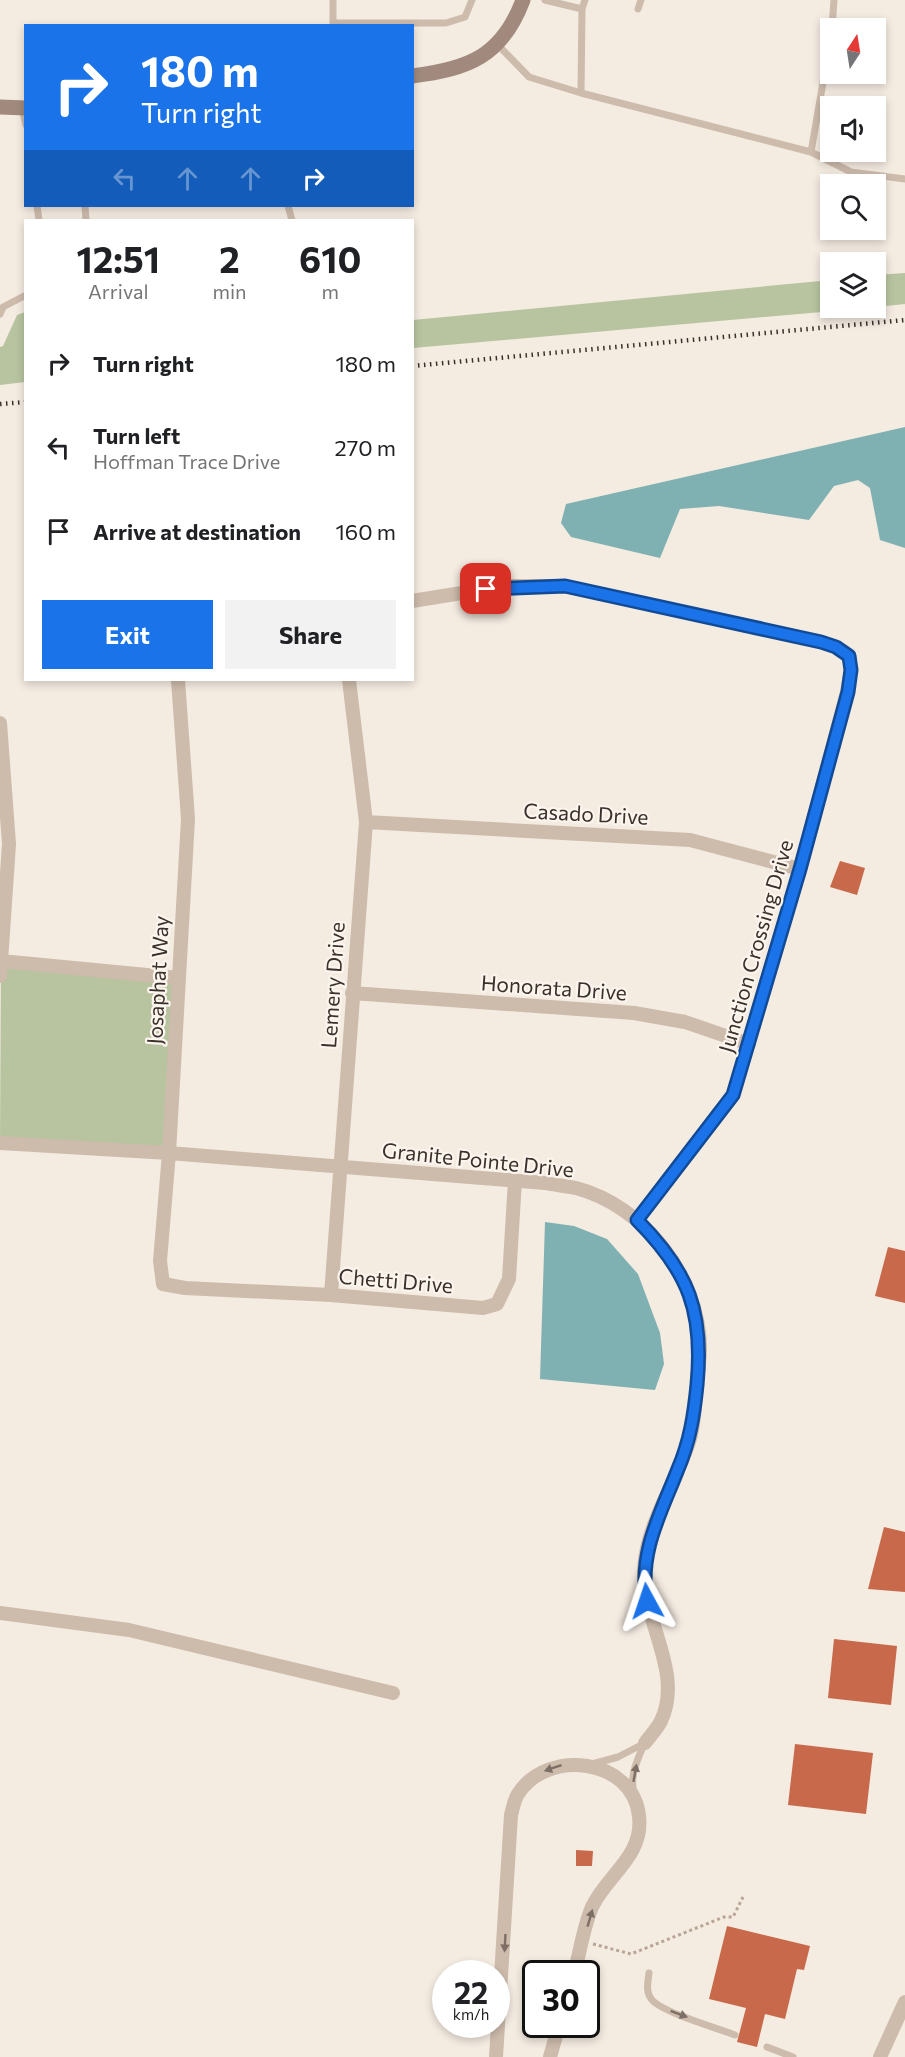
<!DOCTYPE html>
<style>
:root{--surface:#fff;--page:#f2f2f2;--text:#202124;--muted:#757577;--accent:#1a73e8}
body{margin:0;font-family:Commissioner,sans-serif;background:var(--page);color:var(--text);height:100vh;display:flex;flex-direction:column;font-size:22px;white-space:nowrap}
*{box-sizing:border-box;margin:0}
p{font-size:20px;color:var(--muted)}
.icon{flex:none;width:33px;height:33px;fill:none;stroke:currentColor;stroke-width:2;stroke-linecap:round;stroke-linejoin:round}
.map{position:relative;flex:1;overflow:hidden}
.panel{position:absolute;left:24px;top:219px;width:390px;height:462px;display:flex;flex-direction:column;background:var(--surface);border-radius:0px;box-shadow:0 3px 9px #0003}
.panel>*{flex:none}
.guide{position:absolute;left:24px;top:24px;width:390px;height:183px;border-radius:0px;box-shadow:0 3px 9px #0003;background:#1a73e8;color:#fff;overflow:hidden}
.needle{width:39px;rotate:12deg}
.buttons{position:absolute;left:820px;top:18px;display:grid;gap:12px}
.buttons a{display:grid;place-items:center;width:66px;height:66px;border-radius:0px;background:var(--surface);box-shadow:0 3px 9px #0003;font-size:30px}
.speed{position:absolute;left:432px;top:1960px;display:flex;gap:12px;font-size:30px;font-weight:700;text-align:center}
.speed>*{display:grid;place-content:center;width:78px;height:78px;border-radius:50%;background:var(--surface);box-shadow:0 3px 9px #0003;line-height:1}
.speed small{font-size:15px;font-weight:400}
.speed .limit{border:3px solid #111;border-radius:9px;background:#fff;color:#111}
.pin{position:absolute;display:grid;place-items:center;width:51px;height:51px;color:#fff;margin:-26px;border-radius:12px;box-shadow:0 3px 9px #0006}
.me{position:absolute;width:66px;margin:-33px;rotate:355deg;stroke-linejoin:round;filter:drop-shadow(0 0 4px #0008)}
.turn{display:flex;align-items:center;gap:21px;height:126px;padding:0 18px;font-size:27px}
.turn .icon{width:78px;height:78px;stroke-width:2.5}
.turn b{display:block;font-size:42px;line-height:51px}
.lanes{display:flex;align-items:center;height:57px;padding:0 18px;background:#0003;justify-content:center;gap:30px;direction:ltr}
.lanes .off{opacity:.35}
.eta{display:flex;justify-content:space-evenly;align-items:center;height:102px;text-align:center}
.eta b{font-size:36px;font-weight:700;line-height:42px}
.action{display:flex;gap:12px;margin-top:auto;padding:12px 18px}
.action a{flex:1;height:69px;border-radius:0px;background:var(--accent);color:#fff;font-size:24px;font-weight:700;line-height:69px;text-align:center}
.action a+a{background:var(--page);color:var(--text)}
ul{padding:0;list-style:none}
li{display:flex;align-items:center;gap:18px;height:84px;padding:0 18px}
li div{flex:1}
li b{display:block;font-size:22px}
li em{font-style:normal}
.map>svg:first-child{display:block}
.green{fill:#b8c4a0}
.water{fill:#7fb0b2}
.building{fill:#c8694b}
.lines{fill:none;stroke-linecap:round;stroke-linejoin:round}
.path{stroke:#b9a596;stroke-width:3;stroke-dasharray:3 3;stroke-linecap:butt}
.lane{stroke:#cdbbac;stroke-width:7}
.street{stroke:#cdbbac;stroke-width:14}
.secondary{stroke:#a18a7d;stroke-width:15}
.rail{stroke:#3b302b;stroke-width:4.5;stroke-dasharray:1.5 4.5;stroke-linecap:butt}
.oneway{fill:#7d6f65}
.route-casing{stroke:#114b97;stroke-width:15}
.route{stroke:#1a73e8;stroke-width:10}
.labels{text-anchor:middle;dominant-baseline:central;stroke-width:4.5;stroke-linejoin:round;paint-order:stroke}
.street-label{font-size:21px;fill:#3b302b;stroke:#fbf5ee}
</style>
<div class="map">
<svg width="905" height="2057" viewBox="0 0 905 2057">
<rect width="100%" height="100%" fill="#f4ebe1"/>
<path class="green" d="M905,273V304L876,307V275Z
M831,280V308H867L413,348V320Z
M25,312V382L0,385V347L3,346L17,315Z
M1,961L178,978L169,1153L0,1143Z"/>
<path class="water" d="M905,427V548L880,540L870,488L858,480L834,486L809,520L719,506L680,509L660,558L571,537L561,523L566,504Z
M545,1222L574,1226L607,1239L638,1274L660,1333L664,1364L655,1390L540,1379Z"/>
<path class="building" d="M840,861L865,868L857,895L830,887Z
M888,1247L905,1251V1303L875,1296Z
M884,1527L905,1532V1592L868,1589Z
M834,1639L897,1646L891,1705L828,1698Z
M795,1744L873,1753L866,1814L788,1805Z
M576,1850L593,1851L592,1866H576Z
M727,1926L810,1946L804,1970L797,1969L785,2019L765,2014L757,2047L737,2042L746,2008L709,1999Z"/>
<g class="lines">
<path class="path" d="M593,1944L631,1954L724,1917H733L743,1897"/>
<path class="lane" d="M333,0V26
M545,0L582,9L585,0
M638,9L641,0
M333,23H446L465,17L472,0
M832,28L834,0
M497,44L529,77L581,93L582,9
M581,93L811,152L851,172L905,179
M22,108L26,125
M811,152L831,36
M37,206L39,220
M85,206L86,220
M288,206L292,220
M0,314L3,307L26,295
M592,1764L618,1757L645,1743
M634,1792C629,1777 638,1757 645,1743
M649,1973C648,1982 645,1992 652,2000C664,2013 717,2028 735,2035
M767,2047L793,2057"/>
<path class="street" d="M412,601L505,586H565L821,642L836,647L849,656L851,670L847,692L800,869L733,1095L637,1220
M178,680L188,819L169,1153L160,1261L163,1284L185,1288L331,1295L483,1308L497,1304L509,1279L515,1180
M0,723L9,844L0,976
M366,822L690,840L800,869
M1,961L178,978
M352,993L634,1013L685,1022L749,1044
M0,1143L169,1153L545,1183C555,1185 566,1186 576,1188C644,1206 699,1276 700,1347C700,1359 698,1371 697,1383C695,1402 695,1424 689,1442C675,1484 646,1525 644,1570C642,1621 684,1672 661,1721C657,1729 650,1736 645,1743
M331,1295L366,822L349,680
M0,1613L129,1630L393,1693
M496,2057L511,1815C513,1808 514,1800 518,1794C547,1748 633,1758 639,1816C644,1856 607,1875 592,1907C583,1928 580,1953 574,1974
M550,2057L559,2025
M880,2057L905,2002"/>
<path class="secondary" d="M412,76C469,69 502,56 523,0
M0,107L26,108"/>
<path class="rail" d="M412,366L905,320
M0,404L26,402"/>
</g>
<defs><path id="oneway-solid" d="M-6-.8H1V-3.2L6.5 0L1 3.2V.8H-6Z" transform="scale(1.5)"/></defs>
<g class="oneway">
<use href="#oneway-solid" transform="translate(553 1768) rotate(161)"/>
<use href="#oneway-solid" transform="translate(635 1773) rotate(-80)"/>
<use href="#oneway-solid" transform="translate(590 1918) rotate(-74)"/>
<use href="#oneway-solid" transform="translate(505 1943) rotate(93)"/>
<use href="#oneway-solid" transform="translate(679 2014) rotate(21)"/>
</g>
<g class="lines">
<defs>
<path id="route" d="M486,589L565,586L821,642L836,647L849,656L851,670L848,692L800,869L733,1095L637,1220C689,1272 704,1312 697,1385C694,1415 690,1441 678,1469C661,1513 638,1553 647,1601"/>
</defs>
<use href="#route" class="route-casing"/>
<use href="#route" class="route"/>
</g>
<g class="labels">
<g class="street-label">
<text transform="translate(586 813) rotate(3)">Casado Drive</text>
<text transform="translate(755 946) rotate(-74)">Junction Crossing Drive</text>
<text transform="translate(157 980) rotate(-87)">Josaphat Way</text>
<text transform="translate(332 985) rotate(-86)">Lemery Drive</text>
<text transform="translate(554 987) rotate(4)">Honorata Drive</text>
<text transform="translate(478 1159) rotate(6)">Granite Pointe Drive</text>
<text transform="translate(396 1280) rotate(5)">Chetti Drive</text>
</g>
</g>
</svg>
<div class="buttons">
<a><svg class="needle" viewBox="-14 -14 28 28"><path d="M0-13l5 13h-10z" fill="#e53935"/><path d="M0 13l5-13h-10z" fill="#757577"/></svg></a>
<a><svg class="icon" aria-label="sound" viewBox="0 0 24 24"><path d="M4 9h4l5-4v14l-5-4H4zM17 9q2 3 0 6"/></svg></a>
<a><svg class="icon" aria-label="search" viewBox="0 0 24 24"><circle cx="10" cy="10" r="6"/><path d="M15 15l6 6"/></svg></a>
<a><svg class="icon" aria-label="layers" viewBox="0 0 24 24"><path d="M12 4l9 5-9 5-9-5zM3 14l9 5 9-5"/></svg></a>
</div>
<div class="speed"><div>22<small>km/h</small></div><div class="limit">30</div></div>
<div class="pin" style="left:486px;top:589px;background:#d93025"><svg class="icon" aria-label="arrive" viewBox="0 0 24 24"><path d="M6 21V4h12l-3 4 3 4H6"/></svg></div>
<svg class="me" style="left:647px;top:1601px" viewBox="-20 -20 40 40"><path d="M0-17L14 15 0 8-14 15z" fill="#1a73e8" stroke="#fff" stroke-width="4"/></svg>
<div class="guide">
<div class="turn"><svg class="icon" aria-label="right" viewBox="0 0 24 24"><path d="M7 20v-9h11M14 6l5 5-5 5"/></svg><div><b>180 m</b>Turn right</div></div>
<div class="lanes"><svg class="icon off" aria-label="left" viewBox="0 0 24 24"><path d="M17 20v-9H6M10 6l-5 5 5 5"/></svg><svg class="icon off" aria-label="ahead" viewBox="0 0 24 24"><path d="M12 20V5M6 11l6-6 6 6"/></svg><svg class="icon off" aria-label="ahead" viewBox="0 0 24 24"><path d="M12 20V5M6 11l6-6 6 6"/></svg><svg class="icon" aria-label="right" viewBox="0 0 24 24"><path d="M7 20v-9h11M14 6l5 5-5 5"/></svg></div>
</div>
<section class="panel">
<div class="eta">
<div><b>12:51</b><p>Arrival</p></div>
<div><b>2</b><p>min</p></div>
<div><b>610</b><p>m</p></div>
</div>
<ul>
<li><svg class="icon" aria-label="right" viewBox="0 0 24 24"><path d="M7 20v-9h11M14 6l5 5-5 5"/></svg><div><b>Turn right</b></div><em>180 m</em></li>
<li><svg class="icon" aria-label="left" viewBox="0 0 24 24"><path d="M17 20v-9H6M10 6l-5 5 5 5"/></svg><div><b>Turn left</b><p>Hoffman Trace Drive</p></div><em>270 m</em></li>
<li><svg class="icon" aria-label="arrive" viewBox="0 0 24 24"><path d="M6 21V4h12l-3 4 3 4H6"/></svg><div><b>Arrive at destination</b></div><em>160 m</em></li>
</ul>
<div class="action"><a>Exit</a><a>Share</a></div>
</section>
</div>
